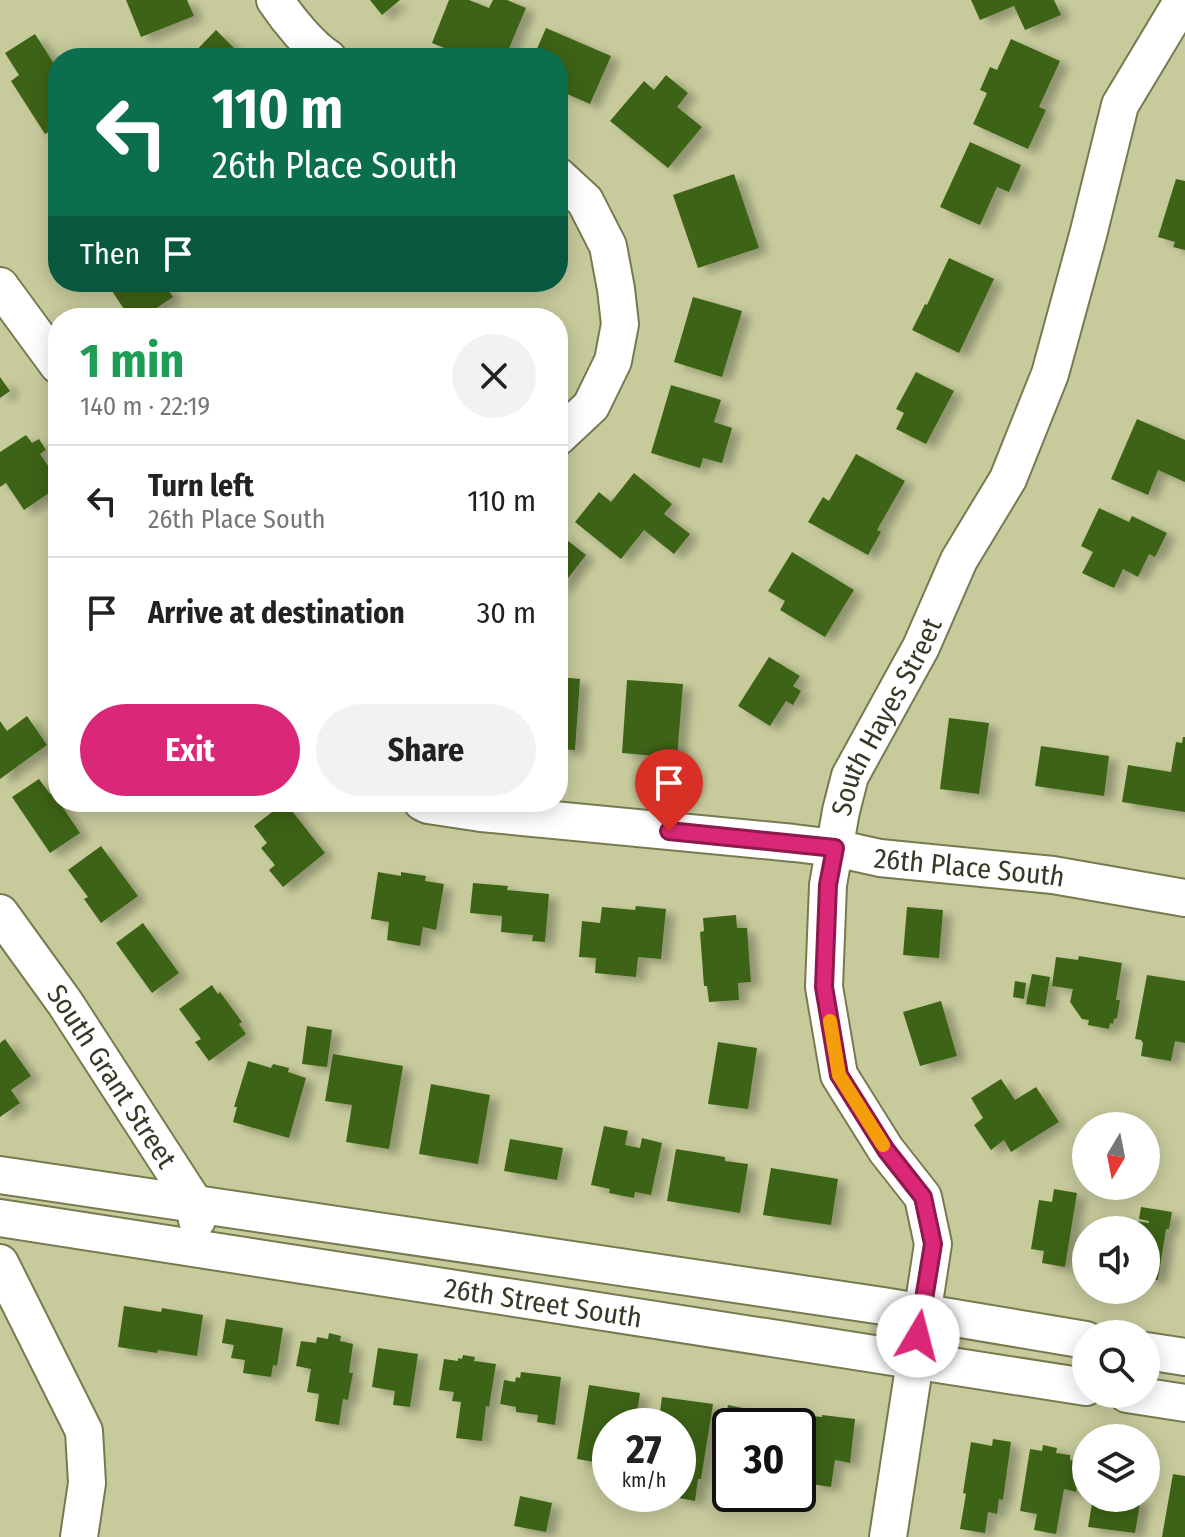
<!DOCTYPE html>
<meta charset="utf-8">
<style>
:root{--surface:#fff;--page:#f2f2f2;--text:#222;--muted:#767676;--line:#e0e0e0;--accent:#db2777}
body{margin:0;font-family:"Fira Sans Condensed",sans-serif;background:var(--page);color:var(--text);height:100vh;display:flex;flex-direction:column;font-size:30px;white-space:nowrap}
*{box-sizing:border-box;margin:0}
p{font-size:26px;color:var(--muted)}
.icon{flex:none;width:44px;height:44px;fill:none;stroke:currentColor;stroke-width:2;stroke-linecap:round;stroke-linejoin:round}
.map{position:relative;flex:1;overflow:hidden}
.side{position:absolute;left:48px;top:308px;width:520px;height:504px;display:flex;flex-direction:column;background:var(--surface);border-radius:32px;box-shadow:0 4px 20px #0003}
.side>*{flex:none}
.guide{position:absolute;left:48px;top:48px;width:520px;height:244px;border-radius:32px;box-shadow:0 4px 20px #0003;background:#0b6e4f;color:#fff;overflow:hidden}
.needle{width:52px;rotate:190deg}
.controls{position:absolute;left:1072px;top:1112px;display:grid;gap:16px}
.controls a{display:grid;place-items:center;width:88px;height:88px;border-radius:50%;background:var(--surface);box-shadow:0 4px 20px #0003;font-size:40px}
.speed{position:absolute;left:592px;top:1408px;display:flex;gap:16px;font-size:40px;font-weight:700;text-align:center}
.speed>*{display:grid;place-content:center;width:104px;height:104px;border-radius:50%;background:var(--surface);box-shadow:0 4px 20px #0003;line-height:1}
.speed small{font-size:20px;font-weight:400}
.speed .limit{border:4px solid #111;border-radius:12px;background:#fff;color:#111}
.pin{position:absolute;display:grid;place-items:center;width:68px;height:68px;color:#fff;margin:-82px -34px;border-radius:50% 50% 50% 0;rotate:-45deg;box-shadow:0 0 8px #0007}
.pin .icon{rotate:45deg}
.me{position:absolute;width:88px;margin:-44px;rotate:8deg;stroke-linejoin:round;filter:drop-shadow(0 0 6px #0008)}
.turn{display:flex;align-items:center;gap:28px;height:168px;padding:0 32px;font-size:36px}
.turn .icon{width:104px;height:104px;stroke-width:2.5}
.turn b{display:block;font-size:56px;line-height:68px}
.then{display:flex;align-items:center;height:76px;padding:0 32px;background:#0003;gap:16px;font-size:30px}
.round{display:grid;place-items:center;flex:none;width:84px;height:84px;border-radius:42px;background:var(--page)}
.summary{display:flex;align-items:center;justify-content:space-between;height:136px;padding:0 32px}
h1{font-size:48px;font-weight:700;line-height:60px;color:#1e9e55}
.primary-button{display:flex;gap:16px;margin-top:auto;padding:16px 32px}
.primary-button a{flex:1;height:92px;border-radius:48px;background:var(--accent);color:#fff;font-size:32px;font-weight:700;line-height:92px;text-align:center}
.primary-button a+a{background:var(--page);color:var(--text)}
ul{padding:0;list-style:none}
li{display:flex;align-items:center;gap:24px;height:112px;padding:0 32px;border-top:2px solid var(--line)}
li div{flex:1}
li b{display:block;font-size:30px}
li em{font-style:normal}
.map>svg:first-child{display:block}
.building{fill:#3e6413;filter:url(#shadow)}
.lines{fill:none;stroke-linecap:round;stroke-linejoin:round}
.minor-casing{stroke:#777a4e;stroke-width:40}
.minor{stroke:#fff;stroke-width:36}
.route-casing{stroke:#8e194d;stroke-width:20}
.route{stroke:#db2777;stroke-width:14}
.slow{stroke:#f59e0b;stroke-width:14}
.labels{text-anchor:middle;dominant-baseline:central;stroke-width:8;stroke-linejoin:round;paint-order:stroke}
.street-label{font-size:28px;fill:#373926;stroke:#e7ead2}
</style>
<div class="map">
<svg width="1185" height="1537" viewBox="0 0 1185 1537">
<defs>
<filter id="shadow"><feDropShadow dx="9" dy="5" stdDeviation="4" flood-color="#0004"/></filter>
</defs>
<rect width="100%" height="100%" fill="#c7cb9c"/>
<path class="building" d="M126,0H187L194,16L141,37Z
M370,0H400L382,15Z
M449,0H469L489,8L493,0H507L526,8L505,58H469L432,43Z
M971,0H1054L1061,15L1025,30L1014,6L980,20Z
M546,28L611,56L590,104L558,90V58H533Z
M216,30L244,58H189Z
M35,34L58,70V126L45,134L11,81L19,75L5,53Z
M1011,39L1060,61L1039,107L1046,110L1028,149L973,124L987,93L980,90L990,67L997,70Z
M666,75L688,93L677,107L702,127L668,168L610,121L644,81L654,90Z
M970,142L1021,165L1009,192L997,187L980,225L940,207Z
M734,174L759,248L698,268L673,195Z
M1176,179L1185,181V250L1173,247L1175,242L1158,237Z
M949,258L994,279L959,353L912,330L925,304L927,305Z
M106,282H163L173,297L142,318H130Z
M693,297L742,311L722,377L674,362Z
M179,309L185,318H167Z
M916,372L954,391L926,444L896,429L904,413L896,409Z
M0,377L10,391L0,398Z
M671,385L721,400L714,422L732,428L722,463L703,458L700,468L651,453Z
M1137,419L1185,440V482L1158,470L1148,495L1111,479Z
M26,435L32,443L39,439L46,450L40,454L58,480V487L24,510L6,483L0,487V452Z
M856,454L905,481L877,530L881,532L868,555L808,522L823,497L829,501Z
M634,473L672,504L664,514L690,534L674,554L644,530L621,559L575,522L599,492L611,502Z
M1099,508L1129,522L1132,516L1167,533L1155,557L1149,554L1138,577L1123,569L1114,588L1082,573L1093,552L1081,546Z
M558,533L586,555L558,591Z
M792,552L854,590L825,637L780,610L785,601L768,591Z
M769,657L800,676L793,686L801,691L793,705L786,701L770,726L738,706Z
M558,677L580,679L575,750L558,749Z
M627,680L683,684L677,758L622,753Z
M27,716L47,745L0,779V721L7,731Z
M949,718L989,723L979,794L940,789Z
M1183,737H1185V812L1122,802L1128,765L1171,772L1176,742L1182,743Z
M1041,746L1109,756L1104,796L1035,786Z
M39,779L50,794L53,793L80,833L50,853L12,797Z
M285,802L325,853L283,887L269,870L275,865L261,848L267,843L254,826Z
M101,846L138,896L101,923L84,899L88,897L68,870Z
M378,872L401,876V872L426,876L425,881L444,884L436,930L423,927L420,946L387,940L389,922L371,919Z
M473,883L508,886L507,890L549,894L545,942L532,941L533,935L501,932L502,916L470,913Z
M636,906L666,909L661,959L638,957L636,977L595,973L596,958L579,957L582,921L600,923L602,907L635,910Z
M907,907L943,910L939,958L903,955Z
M736,915L737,928H747L751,982L738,983L739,1000L709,1002L707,986H704L700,932L704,931L703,918Z
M143,923L179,973L152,993L116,943Z
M1079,956L1122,963L1116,1000H1120L1117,1018L1114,1019L1113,1024L1110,1023L1109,1029L1088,1025L1089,1020L1082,1019L1070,1002L1073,989L1052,986L1056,957L1078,960Z
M1032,974L1050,977L1045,1007L1026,1004Z
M1147,975L1185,981V1043L1175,1041L1171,1061L1141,1056L1143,1043L1141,1040L1135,1039Z
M1015,981L1026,983L1024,999L1013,997Z
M212,985L218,994L220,992L242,1022L239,1024L246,1034L209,1061L195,1042L201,1039L179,1009Z
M941,1001L957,1056L920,1066L903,1012Z
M307,1026L332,1030L327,1067L302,1064Z
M5,1039L31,1076L11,1090L20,1103L0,1117V1043Z
M718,1042L757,1048L748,1109L708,1104Z
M333,1054L403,1066L389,1149L346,1142L352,1105L325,1101Z
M248,1061L271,1068L273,1064L289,1068L288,1072L306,1078L289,1138L233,1122L237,1107H234Z
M1001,1079L1015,1100L1036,1087L1059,1122L1011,1152L1004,1140L991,1150L974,1125L983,1118L971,1098Z
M431,1084L490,1095L478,1164L419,1154Z
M604,1126L628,1131L625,1145L640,1148L642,1138L662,1143L651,1195L635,1192L634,1198L609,1193L610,1189L591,1185Z
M510,1139L563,1148L557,1180L504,1171Z
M676,1149L725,1157V1161L748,1164L740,1213L667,1201Z
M771,1168L838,1179L831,1225L763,1215Z
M1054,1189L1077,1193L1065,1267L1042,1263L1044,1251L1031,1249L1039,1200L1052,1202Z
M1141,1207L1172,1212L1169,1229H1166L1158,1280L1146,1278V1230H1115L1117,1218L1149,1223V1221L1139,1219Z
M124,1306L161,1312L162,1308L203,1315L197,1356L158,1350L157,1353L118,1347Z
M226,1319L283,1328L277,1366L273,1365L271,1377L243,1373L245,1360L231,1358L234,1345L222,1343Z
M329,1333L341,1336L340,1341L353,1344L349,1373H353L348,1400L343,1399L339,1425L315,1421L319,1394L307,1392L311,1369L296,1366L301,1341L316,1343L317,1337L328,1339Z
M378,1348L418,1354L410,1407L393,1405L395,1391L372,1387Z
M463,1355L475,1357L474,1361L496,1364L489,1407L486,1406L482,1441L456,1438L461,1402L452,1401L454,1392L439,1390L444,1359L458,1361V1358L462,1359Z
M521,1372L561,1377L555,1425L537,1422L538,1415L516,1412V1407L500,1404L504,1380L515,1382L516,1377L520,1378Z
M589,1385L640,1393L635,1426H610V1483L603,1482L606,1464L577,1459Z
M662,1397L713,1404L701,1479H698L695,1501L673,1497V1494H678V1426H658Z
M728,1405L767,1413L765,1426H730V1465L717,1462Z
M803,1415L822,1417V1415L855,1419L850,1463L835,1460L831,1487L811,1484L813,1471L798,1469V1449Z
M993,1439L1011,1442L1003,1500L999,1499L997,1514L988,1512L985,1533L960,1529L966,1494L963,1493L971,1442L992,1446Z
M1043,1445L1057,1448L1056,1453L1070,1455V1460L1081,1462L1076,1492L1064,1489L1056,1534L1034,1530L1037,1514L1020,1511L1030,1449L1042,1451Z
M1173,1474L1185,1476V1537H1162Z
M520,1496L552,1503L546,1532L514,1526Z
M1093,1498H1141L1135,1533L1088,1527Z"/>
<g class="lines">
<defs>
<g id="minor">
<path d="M275,0C287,18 310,47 328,58"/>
<path d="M558,176L585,201L608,246L616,289L620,324L613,361L591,406L558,437"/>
<path d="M0,286L58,365"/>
<path id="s1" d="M422,802L428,805L481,813L794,843L835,848L880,858L1053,875L1185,898"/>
<path id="s2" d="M0,913L65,1003L195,1204L197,1220"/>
<path d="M0,1175L883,1306L1086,1340"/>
<path id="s3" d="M0,1218L1086,1387"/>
<path d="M0,1263L84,1431L87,1483L79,1537"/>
<path d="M1146,1351L1185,1357"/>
<path d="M1127,1394L1185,1403"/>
<path id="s4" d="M888,1537L933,1244L923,1197L886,1150L839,1075L824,987L828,885L841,811L850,776L921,647L959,560L1008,479L1050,374L1088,235L1120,105L1177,10"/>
</g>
</defs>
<use href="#minor" class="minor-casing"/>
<use href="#minor" class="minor"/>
</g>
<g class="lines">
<defs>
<path id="route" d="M669,831L835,848L828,885L824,987L839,1075L886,1150L923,1197L933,1244L918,1336"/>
</defs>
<use href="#route" class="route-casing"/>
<use href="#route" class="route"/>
<path class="slow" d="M830,1021L839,1075L883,1145"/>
</g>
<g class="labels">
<g class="street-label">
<text stroke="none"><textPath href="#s4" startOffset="864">South Hayes Street</textPath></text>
<text stroke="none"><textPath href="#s1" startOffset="552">26th Place South</textPath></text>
<text stroke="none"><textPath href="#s2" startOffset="198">South Grant Street</textPath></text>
<text stroke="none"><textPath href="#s3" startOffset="550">26th Street South</textPath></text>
</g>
</g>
</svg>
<div class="controls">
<a><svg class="needle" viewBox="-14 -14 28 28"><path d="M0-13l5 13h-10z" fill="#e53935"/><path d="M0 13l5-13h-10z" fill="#767676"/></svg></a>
<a><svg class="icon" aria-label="sound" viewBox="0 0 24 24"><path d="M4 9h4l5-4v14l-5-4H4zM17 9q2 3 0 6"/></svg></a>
<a><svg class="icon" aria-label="search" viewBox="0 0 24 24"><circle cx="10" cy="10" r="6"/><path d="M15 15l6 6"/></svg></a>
<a><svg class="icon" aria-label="layers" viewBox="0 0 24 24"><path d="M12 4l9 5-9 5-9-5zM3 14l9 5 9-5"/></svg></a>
</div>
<div class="speed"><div>27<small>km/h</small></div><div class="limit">30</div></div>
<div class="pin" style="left:669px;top:831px;background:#d93025"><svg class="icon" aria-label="arrive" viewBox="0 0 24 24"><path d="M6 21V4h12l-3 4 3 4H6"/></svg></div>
<svg class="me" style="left:918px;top:1336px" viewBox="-20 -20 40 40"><circle r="19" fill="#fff"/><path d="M0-13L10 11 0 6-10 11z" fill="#db2777"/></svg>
<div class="guide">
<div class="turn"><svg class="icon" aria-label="left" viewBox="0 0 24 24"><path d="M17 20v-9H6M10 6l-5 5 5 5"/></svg><div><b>110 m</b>26th Place South</div></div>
<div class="then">Then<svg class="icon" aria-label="arrive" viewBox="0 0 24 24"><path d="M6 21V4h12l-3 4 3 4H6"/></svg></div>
</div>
<section class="side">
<div class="summary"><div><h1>1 min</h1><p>140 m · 22:19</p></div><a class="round"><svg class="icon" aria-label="close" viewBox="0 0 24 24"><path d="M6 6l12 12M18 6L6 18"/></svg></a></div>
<ul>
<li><svg class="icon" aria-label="left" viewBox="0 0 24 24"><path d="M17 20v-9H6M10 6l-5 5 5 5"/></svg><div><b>Turn left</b><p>26th Place South</p></div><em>110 m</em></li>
<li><svg class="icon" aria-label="arrive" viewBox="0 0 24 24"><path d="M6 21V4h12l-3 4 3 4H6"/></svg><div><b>Arrive at destination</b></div><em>30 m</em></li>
</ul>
<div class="primary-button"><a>Exit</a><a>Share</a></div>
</section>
</div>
